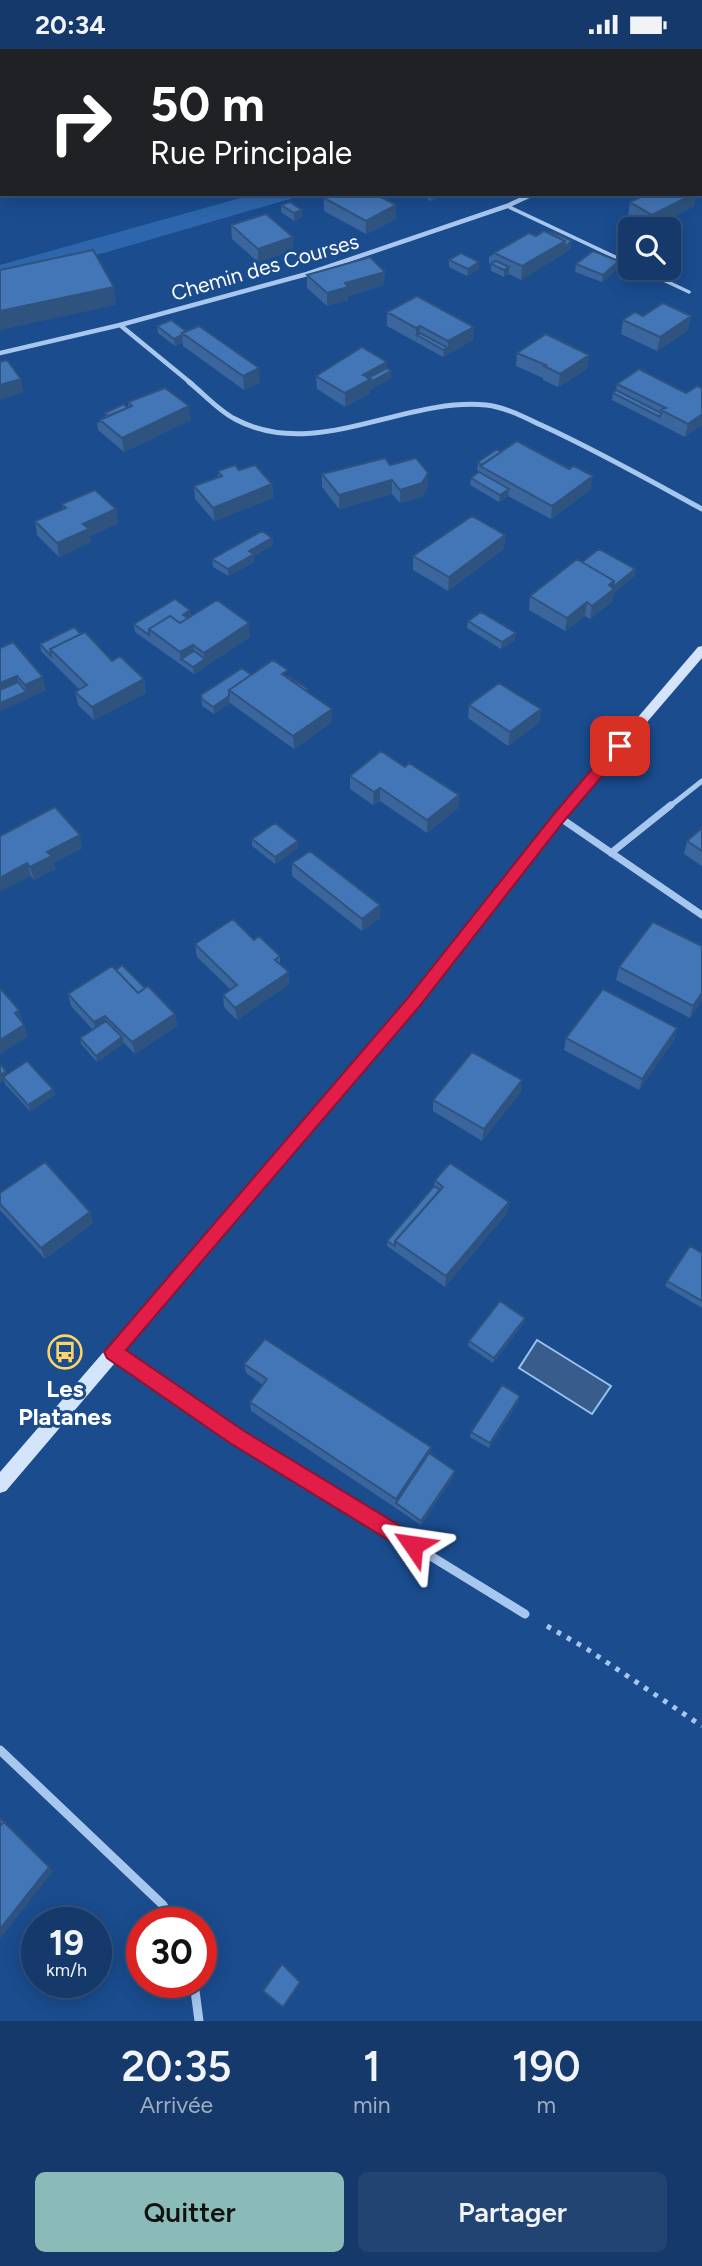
<!DOCTYPE html>
<html lang="fr">
<meta charset="utf-8">
<style>
:root{--surface:#14396a;--page:#214472;--text:#f1f3f6;--muted:#9dacc1;--line:#33537e;--accent:#8bbbb9}
body{margin:0;font-family:Figtree,sans-serif;background:var(--page);color:var(--text);height:100vh;display:flex;flex-direction:column;font-size:26px;white-space:nowrap}
*{box-sizing:border-box;margin:0}
p{font-size:23px;color:var(--muted)}
.icon{flex:none;width:38px;height:38px;fill:none;stroke:currentColor;stroke-width:2;stroke-linecap:round;stroke-linejoin:round}
.map{position:relative;height:1972px;overflow:hidden}
.panel{display:flex;flex-direction:column;background:var(--surface);flex:1}
.panel>*{flex:none}
.guide{position:absolute;left:0px;top:0px;width:704px;height:147px;box-shadow:0 4px 18px #0003,0 0 0 2px var(--line);background:#202124;color:#fff;overflow:hidden}
.buttons{position:absolute;left:618px;top:168px;display:grid;gap:14px}
.buttons a{display:grid;place-items:center;width:63px;height:63px;border-radius:10px;background:var(--surface);box-shadow:0 4px 18px #0003,0 0 0 2px var(--line);font-size:35px}
.speed{position:absolute;left:21px;top:1858px;display:flex;gap:14px;font-size:35px;font-weight:700;text-align:center}
.speed>*{display:grid;place-content:center;width:91px;height:91px;border-radius:50%;background:var(--surface);box-shadow:0 4px 18px #0003,0 0 0 2px var(--line);line-height:1}
.speed small{font-size:18px;font-weight:400}
.speed .limit{border:10px solid #d22;background:#fff;color:#111}
.pin{position:absolute;display:grid;place-items:center;width:60px;height:60px;color:#fff;margin:-30px;border-radius:14px;box-shadow:0 4px 10px #0006}
.me{position:absolute;width:77px;margin:-38px;rotate:302deg;stroke-linejoin:round;filter:drop-shadow(0 0 5px #0008)}
.turn{display:flex;align-items:center;gap:24px;height:147px;padding:0 35px;font-size:32px}
.turn .icon{width:91px;height:91px;stroke-width:2.5}
.turn b{display:block;font-size:49px;line-height:60px}
.eta{display:flex;justify-content:space-evenly;align-items:center;height:119px;text-align:center}
.eta b{font-size:42px;font-weight:600;line-height:49px}
.action{display:flex;gap:14px;margin-top:auto;padding:14px 35px}
.action a{flex:1;height:80px;border-radius:10px;background:var(--accent);color:#111;font-size:28px;font-weight:600;line-height:80px;text-align:center}
.action a+a{background:var(--page);color:var(--text)}
.status{display:flex;justify-content:space-between;align-items:center;height:49px;padding:0 35px;background:var(--surface);direction:ltr}
.status svg{height:19px;fill:currentColor}
.map>svg:first-child{display:block}
.green{fill:#2d66ac}
.water{fill:#385d8d;stroke:#9ac2f0;stroke-width:2}
.lines{fill:none;stroke-linecap:round;stroke-linejoin:round}
.path{stroke:#a7c7ee;stroke-width:5;stroke-dasharray:4.5 7;stroke-linecap:butt}
.lane{stroke:#a7c7ee;stroke-width:3.5}
.street-far3{stroke:#a7c7ee;stroke-width:4.5}
.street-far2{stroke:#a7c7ee;stroke-width:5}
.street-far1{stroke:#a7c7ee;stroke-width:7}
.street{stroke:#a7c7ee;stroke-width:9}
.secondary{fill:#d4e4fa;fill-rule:evenodd}
.wall{fill:#3a659d}
.shaded-wall{fill:#2f537f}
.building{fill:#4376b6;stroke:#2f537f;stroke-width:2}
.route{fill:#e11d48;stroke:#92132f;stroke-width:2}
.labels{text-anchor:middle;dominant-baseline:central;stroke-width:6;stroke-linejoin:round;paint-order:stroke}
.far-street-label{font-size:21px;fill:#fff;stroke:#1a4c8e}
.poi-label{font-size:24px;font-weight:bold;fill:#fff;stroke:#1a4c8e}
</style>
<div class="status"><b>20:34</b><svg viewBox="0 0 49 12"><path d="M0 12V9h3v3zM5 12V6h3v6zM10 12V3h3v9zM15 12V0h3v12zM26 1h20v11H26zM47 4h2v5h-2z"/></svg></div>
<div class="map">
<svg width="702" height="1972" viewBox="0 0 702 1972">
<rect width="100%" height="100%" fill="#1a4c8e"/>
<path class="green" d="M255,145H307L104,204L0,227V216Z"/>
<path class="water" d="M537,1291L611,1337L592,1365L519,1319Z"/>
<g class="lines">
<path class="path" d="M547,1577L587,1600L702,1677"/>
<path class="lane" d="M507,157L630,215
M638,219L689,243"/>
<path class="street-far3" d="M120,276L192,335
M0,304L120,276L307,225L507,157L533,145"/>
<path class="street-far2" d="M189,333C204,345 219,362 235,370C314,413 403,348 486,356C505,358 524,368 541,376C596,401 649,431 702,460
M669,758L702,732"/>
<path class="street-far1" d="M559,768L702,866
M611,804L671,756"/>
<path class="street" d="M114,1303L237,1388L525,1565
M0,1701L163,1856L174,1874
M194,1934L199,1972"/>
<path class="secondary" d="M702,597V609L563,771L417,959L6,1442L0,1444V1423L407,951L555,765L698,598Z"/>
</g>
<path class="wall" d="M419,145H448L431,152Z
M647,145H696L694,157L650,179L628,167L630,153Z
M324,149L396,170L366,185L324,162Z
M281,156L302,161V168L294,172L281,163Z
M231,176L293,201L258,213L232,190Z
M536,187L571,200L521,231L509,225L504,228L491,222V216L489,215V208L494,205V204Z
M449,211L479,213V220L467,227L449,218Z
M619,212L618,219L602,233L575,223L576,215Z
M307,226L384,236L348,247V251L327,257L307,239Z
M387,263L474,278L473,291L443,308L387,277Z
M691,267L688,281L657,302L621,285L623,271Z
M171,271L260,333L244,341L183,297V294L175,297L158,284L157,277Z
M517,304L589,306L587,320L558,338L543,331V329L516,317Z
M387,313V319L391,329L370,341V344L345,358L317,340L316,327Z
M617,335L686,344L702,339V376L685,388L612,351L613,344L616,341Z
M128,353L191,371L124,403L98,381L97,374L100,373V371L105,368V364L128,358Z
M478,413L591,440L551,470L508,447L499,453L470,436L471,429L479,423L477,421Z
M390,416L428,424V437L422,448L400,454L392,445L339,460L322,438V425Z
M239,421L272,435L273,449L214,472L195,450L194,437L218,428V422Z
M62,455L116,460L118,474L90,487L91,493L59,508L37,486L35,472L63,460Z
M505,486L504,500L448,542L413,521V507Z
M272,489L273,496L254,507V513L228,527L213,518L212,510Z
M582,513L635,520L634,527L614,544L612,553L590,570L585,567L565,582L529,561L530,547Z
M190,561L191,567L250,588L194,625L135,583L134,575Z
M468,572L515,591L501,600L467,579Z
M40,595L112,612L144,630L146,644L94,671L78,656L75,643L80,641L41,602Z
M0,599L46,641L0,662Z
M251,626L288,627L308,640V643L332,673L294,700L230,654L214,665L202,657L201,646Z
M469,656L541,660L539,674L508,697L468,669Z
M405,718L459,746L458,759L427,784L380,752L373,756L350,740V727Z
M702,779V817L684,805L687,792Z
M0,787L82,799L53,814L55,820L34,831Z
M252,790L298,799L275,815L252,797Z
M292,814L380,869L362,882L292,827Z
M254,891L280,907V915L289,935L237,971L224,958L223,946L230,940L197,908L195,895Z
M619,918L702,951L690,969L616,931Z
M116,921L145,939L175,965L177,977L135,1005L124,994L97,1013L81,995L80,989L93,981L71,957L68,945Z
M677,979L674,991L639,1041L564,1001L566,989Z
M0,1015L7,1025L53,1040L55,1046L30,1062L5,1035L4,1031L0,1034Z
M521,1043L482,1092L433,1062V1051Z
M435,1131L509,1153L507,1164L445,1238L387,1197V1192L434,1137Z
M0,1144L90,1163L93,1174L45,1210L0,1161Z
M702,1204V1259L665,1237L667,1232Z
M524,1274L493,1314L468,1297L469,1292Z
M244,1315L431,1398L430,1405L454,1427L421,1476L251,1362L250,1353L263,1336L246,1324Z
M519,1352L489,1399L470,1388L471,1383Z"/>
<path class="shaded-wall" d="M431,145H448L431,152Z
M694,145H696L694,157L650,179L652,166Z
M396,156V170L366,185V172Z
M302,161V168L294,172V164Z
M293,188V201L258,213V200Z
M565,192L563,205L521,231L522,217Z
M572,192L571,200L563,205L564,198Z
M619,212L618,219L602,233L603,226Z
M479,213V220L467,227L468,220Z
M509,218V225L504,228V221Z
M385,223L384,236L348,247V251L327,257V244L345,234Z
M114,238L116,256L0,281V262Z
M691,267L688,281L657,302L660,288Z
M420,277V288L417,286L416,293V279Z
M474,278L473,291L448,306V292Z
M182,286L183,294L175,297L174,290Z
M448,299V306L443,308L444,301Z
M589,306L587,320L558,338L560,325Z
M387,313V325L391,322V329L370,341V344L345,358V344L363,326Z
M259,319L260,333L244,341L243,327Z
M21,330L24,343L0,351V336Z
M189,357L191,371L124,403L122,389Z
M702,365V376L685,388L688,375Z
M428,424V437L422,448L400,454V441Z
M593,427L591,440L551,470L552,457Z
M392,431V445L339,460V446Z
M272,435L273,449L214,472L213,459Z
M509,440L508,447L499,453L500,446Z
M116,460L118,474L90,487L91,493L59,508L57,494L83,475Z
M505,486L504,500L448,542L449,528Z
M272,489L273,496L254,507V513L228,527V520L249,502Z
M635,520L634,527L614,544L612,553L590,570L592,557L609,536L614,532Z
M587,553L585,567L565,582L567,569Z
M190,561L191,569L184,573L183,566Z
M249,574L250,588L194,625L193,618L205,610L204,604Z
M516,584L515,591L501,600L502,593Z
M193,596L195,609L181,610L180,603Z
M17,627L20,640L0,649V634Z
M43,628L46,641L0,662V654L26,643L25,636Z
M144,630L146,644L94,671L92,658Z
M229,647L230,654L214,665L213,658Z
M332,660V673L294,700L293,687Z
M541,660L539,674L508,697L510,683Z
M380,739V752L373,756L374,743Z
M459,746L458,759L427,784V771Z
M80,786L82,799L53,814L55,820L34,831L30,818L47,803Z
M298,792V799L275,815V808Z
M27,814L31,827L0,843V829Z
M380,856V869L362,882V870Z
M289,923V935L237,971L235,959Z
M702,944V951L690,969L693,957Z
M19,961L23,973L19,976L15,964Z
M175,965L177,977L135,1005L132,993Z
M105,967L108,979L97,986L94,973Z
M24,976L28,988L0,1005V991Z
M677,979L674,991L639,1041L642,1030Z
M122,988L124,994L97,1013L96,1007Z
M6,1022L8,1028H3L4,1031L0,1034V1026Z
M522,1031L521,1043L482,1092L484,1080Z
M53,1040L55,1046L30,1062L28,1056Z
M509,1153L507,1164L445,1238L446,1227Z
M90,1163L93,1174L45,1210L41,1199Z
M525,1269L524,1274L493,1314L494,1309Z
M520,1347L519,1352L489,1399L490,1394Z
M431,1398L430,1407L396,1454V1450Z
M455,1422L454,1427L421,1476V1472Z
M0,1768L53,1822L0,1890Z
M300,1933L301,1934L283,1959V1958Z"/>
<path class="building" d="M331,145H375L396,156L366,172L324,149Z
M647,145H694L652,166L630,153Z
M290,153L302,161L294,164L281,156Z
M266,165L293,188L258,200L231,176Z
M544,182L565,192L522,217L494,204L529,184L536,187Z
M553,183L572,192L564,198L565,192L550,184Z
M93,201L114,238L0,262V221Z
M593,202L619,212L603,226L576,215Z
M461,204L479,213L468,220L449,211Z
M370,208L385,223L345,234L348,238L327,244L307,226Z
M496,212L509,218L504,221L491,215Z
M417,247L474,278L448,292L420,277L416,279L387,263Z
M663,254L691,267L660,288L623,271L635,263L643,267Z
M171,271L186,282L182,284V286L174,290L157,277Z
M199,277L259,319L243,327L182,284Z
M420,284L448,299L444,301L417,286Z
M546,285L589,306L560,325L544,317L546,316L517,304Z
M362,298L387,313L363,326L371,330L345,344L316,327Z
M7,311L21,330L0,336V313Z
M387,319L391,322L371,333V330L368,329Z
M639,320L686,344L697,337L702,339V365L688,375L661,361L666,359L617,335Z
M165,339L189,357L122,389L100,371L132,357L128,353Z
M616,341L661,364L660,368L613,344Z
M124,355L127,359L108,367L105,364Z
M517,392L569,420L574,417L593,427L552,457L480,417Z
M497,400L501,403L482,416L478,413Z
M385,409L390,416L416,409L428,424L422,434L400,441L392,431L339,446L322,425Z
M235,416L239,421L255,416L272,435L213,459L194,437L222,427L218,422Z
M479,423L509,440L500,446L471,429Z
M95,441L116,460L83,475L89,480L57,494L35,472L66,459L62,455Z
M472,467L505,486L449,528L413,507Z
M262,482L272,489L249,502L254,505L228,520L212,510Z
M599,500L635,520L613,538L614,532L582,513Z
M577,510L614,532L609,536L614,540L592,557L587,553L567,569L530,547Z
M175,550L190,561L183,566L188,569L180,574L170,567L149,580V586L134,575Z
M217,551L249,574L204,604L193,596L180,603L149,580L170,567L180,574Z
M481,563L516,584L502,593L468,572Z
M74,578L81,585L50,600L51,607L40,595Z
M85,583L112,612L120,607L144,630L92,658L75,643L87,636L50,600Z
M13,593L43,628L25,636L17,627L0,634V599Z
M194,602L205,610L193,618L181,610Z
M273,611L288,621L282,625L332,660L293,687L229,641Z
M242,619L251,626L229,641V647L213,658L202,650L201,646Z
M288,627L308,640L306,642L287,628Z
M18,633L26,643L0,654V641Z
M499,634L541,660L510,683L469,656Z
M381,702L405,718L409,714L459,746L427,771L380,739L374,743L350,727Z
M55,758L80,786L47,803L52,807L30,818L27,814L0,829V787Z
M275,774L298,792L275,808L252,790Z
M702,779V802L687,792Z
M310,802L380,856L362,870L292,814Z
M233,870L254,891L259,887L280,907L275,911L289,923L235,959L223,946L237,936L195,895Z
M653,873L702,897V944L693,957L619,918Z
M122,916L145,939L138,944L116,921Z
M112,917L138,944L148,937L175,965L132,993L105,967L94,973L68,945Z
M0,939L19,961L15,964L24,976L0,991Z
M603,940L677,979L642,1030L566,989Z
M106,972L122,988L96,1007L80,989Z
M472,1003L522,1031L484,1080L433,1051Z
M27,1012L53,1040L28,1056L3,1028Z
M0,1015L6,1022L0,1026Z
M45,1113L90,1163L41,1199L0,1155V1144Z
M450,1114L509,1153L446,1227L395,1192L443,1138L435,1131Z
M434,1137L440,1141L395,1192V1197L387,1192Z
M690,1197L702,1204V1252L667,1232Z
M500,1252L525,1269L494,1309L469,1292Z
M265,1290L431,1398L396,1450L250,1353L267,1330L244,1315Z
M502,1336L520,1347L490,1394L471,1383Z
M429,1404L455,1422L421,1472L396,1454Z
M0,1769L6,1775L4,1773L0,1777Z
M4,1773L49,1818L0,1880V1777Z
M282,1915L300,1933L283,1958L263,1942Z"/>
<path class="route" d="M620,692L625,693V700L564,772L418,959L126,1301L244,1382L420,1489L423,1496L420,1503L413,1506L230,1394L107,1309L104,1303L407,950L554,765L615,693Z"/>
<defs>
<symbol id="bus-ring" viewBox="-11 -11 22 22"><circle r="9.5" fill="#1a4c8e" stroke="#ffd364" stroke-width="1.5"/><path d="M-5-6H5V4H4V6H2V4H-2V6H-4V4H-5ZM-3.5-4V0h7V-4ZM-3.5 1.2v1.5H-2V1.2ZM2 1.2v1.5H3.5V1.2Z" fill="#ffd364"/></symbol>
</defs>
<g fill-rule="evenodd">
<use href="#bus-ring" x="46" y="1284" width="38" height="38"/>
</g>
<g class="labels">
<g class="far-street-label">
<text transform="translate(265 218) rotate(-16)">Chemin des Courses</text>
</g>
<g class="poi-label">
<text x="65" y="1339">Les<tspan x="65" dy="28">Platanes</tspan></text>
</g>
</g>
</svg>
<div class="buttons">
<a><svg class="icon" aria-label="search" viewBox="0 0 24 24"><circle cx="10" cy="10" r="6"/><path d="M15 15l6 6"/></svg></a>
</div>
<div class="speed"><div>19<small>km/h</small></div><div class="limit">30</div></div>
<div class="pin" style="left:620px;top:697px;background:#d93025"><svg class="icon" aria-label="arrive" viewBox="0 0 24 24"><path d="M6 21V4h12l-3 4 3 4H6"/></svg></div>
<svg class="me" style="left:413px;top:1496px" viewBox="-20 -20 40 40"><path d="M0-17L14 15 0 8-14 15z" fill="#e11d48" stroke="#fff" stroke-width="4"/></svg>
<div class="guide">
<div class="turn"><svg class="icon" aria-label="right" viewBox="0 0 24 24"><path d="M7 20v-9h11M14 6l5 5-5 5"/></svg><div><b>50 m</b>Rue Principale</div></div>
</div>
</div>
<section class="panel">
<div class="eta">
<div><b>20:35</b><p>Arrivée</p></div>
<div><b>1</b><p>min</p></div>
<div><b>190</b><p>m</p></div>
</div>
<div class="action"><a>Quitter</a><a>Partager</a></div>
</section>
